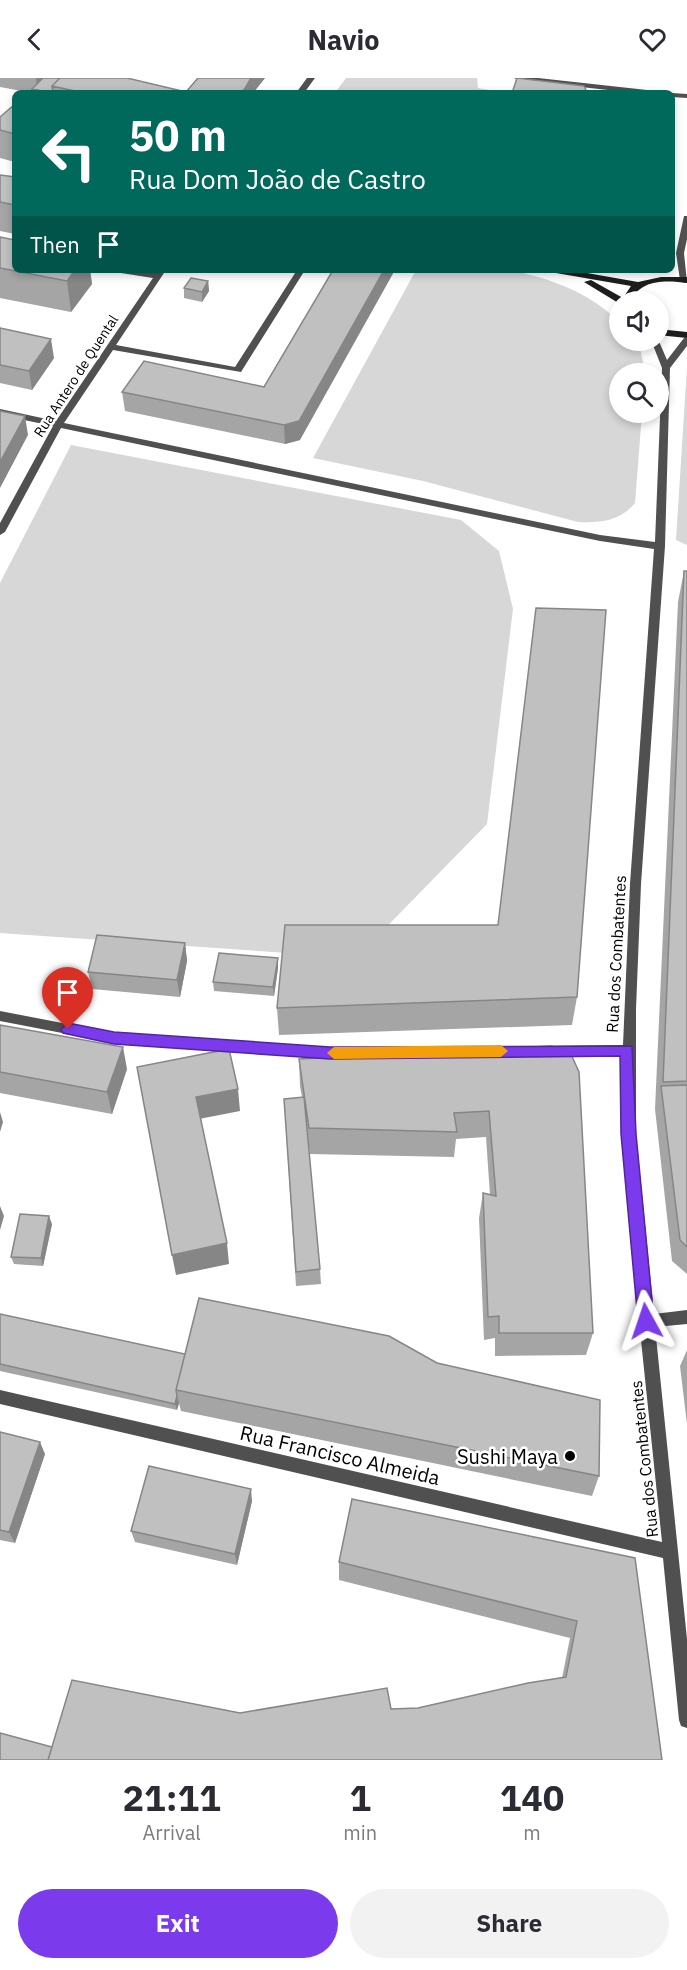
<!DOCTYPE html>
<meta charset="utf-8">
<style>
:root{--surface:#fff;--page:#f2f2f3;--text:#2b2b33;--muted:#7c7c81;--accent:#7c3aed}
body{margin:0;font-family:"IBM Plex Sans",sans-serif;background:var(--page);color:var(--text);height:100vh;display:flex;flex-direction:column;font-size:22px;white-space:nowrap}
*{box-sizing:border-box;margin:0}
p{font-size:20px;color:var(--muted)}
.icon{flex:none;width:33px;height:33px;fill:none;stroke:currentColor;stroke-width:2;stroke-linecap:round;stroke-linejoin:round}
.map{position:relative;height:1682px;overflow:hidden}
.panel{display:flex;flex-direction:column;background:var(--surface);flex:1}
.panel>*{flex:none}
.guide{position:absolute;left:12px;top:12px;width:663px;height:183px;border-radius:9px;box-shadow:0 3px 9px #0003;background:#00695c;color:#fff;overflow:hidden}
.buttons{position:absolute;left:609px;top:213px;display:grid;gap:12px}
.buttons a{display:grid;place-items:center;width:60px;height:60px;border-radius:50%;background:var(--surface);box-shadow:0 3px 9px #0003;font-size:30px}
.pin{position:absolute;display:grid;place-items:center;width:51px;height:51px;color:#fff;margin:-62px -26px;border-radius:50% 50% 50% 0;rotate:-45deg;box-shadow:0 0 6px #0007}
.pin .icon{rotate:45deg}
.me{position:absolute;width:66px;margin:-33px;rotate:355deg;stroke-linejoin:round;filter:drop-shadow(0 0 4px #0008)}
.turn{display:flex;align-items:center;gap:21px;height:126px;padding:0 18px;font-size:27px}
.turn .icon{width:78px;height:78px;stroke-width:2.5}
.turn b{display:block;font-size:42px;line-height:51px}
.then{display:flex;align-items:center;height:57px;padding:0 18px;background:#0003;gap:12px;font-size:22px}
.eta{display:flex;justify-content:space-evenly;align-items:center;height:102px;text-align:center}
.eta b{font-size:36px;font-weight:800;line-height:42px}
.button{display:flex;gap:12px;margin-top:auto;padding:12px 18px}
.button a{flex:1;height:69px;border-radius:36px;background:var(--accent);color:#fff;font-size:24px;font-weight:800;line-height:69px;text-align:center}
.button a+a{background:var(--page);color:var(--text)}
header{display:flex;justify-content:space-between;align-items:center;height:78px;padding:0 18px;background:var(--surface);font-size:27px;font-weight:800}
.map>svg:first-child{display:block}
.green{fill:#d7d7d7}
.lines{fill:none;stroke-linecap:round;stroke-linejoin:round}
.street{fill:#505050;fill-rule:evenodd}
.secondary{fill:#1d1d1d;fill-rule:evenodd}
.wall{fill:#a5a5a5}
.shaded-wall{fill:#868686}
.building{fill:#c0c0c0;stroke:#868686;stroke-width:1.5}
.route{fill:#7c3aed;stroke:#51269a;stroke-width:1.5}
.slow{fill:#f59e0b}
.poi-dot{fill:#000;stroke:#fff;stroke-width:2}
.labels{text-anchor:middle;dominant-baseline:central;stroke-width:5;stroke-linejoin:round;paint-order:stroke}
.far-street-label{font-size:14px;fill:#000;stroke:#fff}
.street-label{font-size:16px;fill:#000;stroke:#fff}
.near-street-label{font-size:20px;fill:#000;stroke:#fff}
.near-poi-label{font-size:20px;fill:#000;stroke:#fff;text-anchor:end}
</style>
<header><svg class="icon" aria-label="back" viewBox="0 0 24 24"><path d="M15 5l-7 7 7 7"/></svg>Navio<svg class="icon" aria-label="heart" viewBox="0 0 24 24"><path d="M12 20l-8-8c-3-5 5-10 8-4 3-6 11-1 8 4z"/></svg></header>
<div class="map">
<svg width="687" height="1682" viewBox="0 0 687 1682">
<rect width="100%" height="100%" fill="#fff"/>
<path class="green" d="M346,0H477L478,10L507,15H335Z
M416,192C446,192 480,187 508,192C548,199 591,215 619,244L620,262L633,263L641,274L645,295L620,296V334L642,335L635,425C620,443 601,445 578,444L423,403L313,380Z
M687,289V467L676,462Z
M71,367L461,442L499,473L513,531L487,746L360,876L287,875L0,855V505Z"/>
<g class="lines">
<path class="street" d="M307,0H315L304,15H296Z
M514,0H538L656,13L660,15H635L518,2Z
M671,15H672L687,16V20L672,19Z
M684,138H687V161L684,175L687,204L684,205L680,202L676,175Z
M117,192H136L156,195L158,192H166L116,267L235,289L297,192H305L241,294L113,272L64,345L600,457L655,464L662,290L651,262H658V261L667,282L684,260L687,259V268L670,290L665,468L641,806L636,931V1056L654,1236L687,1232V1246L655,1249L687,1561V1650L681,1648L679,1642L663,1480L0,1326V1312L662,1464L639,1243L622,1056V977L538,978L534,977L532,973L534,969L538,968L623,967L630,806L654,471L600,463L61,350L5,454L0,457V445L53,348L0,337V331L56,343L153,200L121,195Z
M0,933L114,955L330,970L452,969L457,970L458,974L457,978L452,979L330,980L114,965L0,943Z"/>
<path class="secondary" d="M552,192H570L638,204L661,199H687V205C666,202 639,201 631,224H620V226L584,204L591,202L623,220L631,208L556,195Z
M658,251L687,254V260L658,257Z"/>
</g>
<path class="wall" d="M0,0H127L186,14L198,0H265L253,15H33L0,9Z
M15,27V84L0,80V39Z
M0,97L15,99V156L0,153Z
M0,159L15,192H90L92,206L71,234L0,220Z
M208,203L209,213L202,224L184,220V210Z
M0,250L54,280L32,312L0,305Z
M264,309L300,362L285,366L125,333L122,314Z
M684,493H687V1196L672,1183L655,1031L678,524Z
M185,865L187,883L180,919L92,911L88,894Z
M278,890L274,918L214,913L213,904Z
M577,919L572,947L279,957L277,930Z
M0,947L127,991L112,1036L0,1015Z
M552,968L593,1255L586,1277L495,1278V1260L484,1262L479,1140L483,1115L490,1117L486,1059L456,1061L454,1079L310,1076L308,1063L320,1191L321,1206L296,1208L284,1021L302,1019L300,1008L299,981Z
M52,1146L43,1188L14,1186L11,1179Z
M0,1236L599,1398L592,1418L181,1333L179,1325L177,1332L0,1293Z
M687,1272V1346L680,1288Z
M0,1354L45,1376L15,1465L0,1462Z
M252,1423L237,1487L135,1464L131,1453Z
M635,1480L662,1682L52,1669L240,1635L418,1630L562,1600L570,1560L339,1502V1484Z"/>
<path class="shaded-wall" d="M36,0H52L37,12Z
M251,0H265L253,15H235Z
M75,192H90L92,206L71,234L67,203Z
M384,192H395L300,362L285,366L284,347Z
M208,203L209,213L202,224V214Z
M51,261L54,280L32,312L29,293Z
M25,338L28,357L0,410V384Z
M185,865L187,883L180,919L177,902Z
M278,880V890L274,918L273,909Z
M123,969L127,991L112,1036L107,1014Z
M238,1011L240,1033L199,1041L196,1019Z
M0,1034L3,1044L0,1054Z
M0,1128L4,1138L0,1152Z
M49,1138L52,1146L43,1188L41,1180Z
M227,1165L229,1186L176,1197L172,1177Z
M177,1318L179,1325L177,1332L175,1326Z
M40,1364L45,1376L15,1465L9,1454Z
M251,1411L252,1423L237,1487L235,1476Z"/>
<path class="building" d="M43,0H60L52,8L53,15L32,11Z
M60,0H127L186,14L198,0H251L244,12L235,15H84L52,8Z
M517,0L584,8L586,12L585,15H512Z
M14,27H15V56L0,52V39Z
M0,97L15,99V127L0,124Z
M0,159L15,162V192H75L67,203L0,190Z
M333,192H384L299,343L284,347L122,314L144,283L264,309Z
M191,200L208,203L202,214L184,210Z
M0,250L51,261L29,293L0,287Z
M0,333L25,338L0,384Z
M684,493H687V1003L663,1004Z
M536,530L606,532L577,919L277,930L285,847H498Z
M97,857L185,865L177,902L88,894Z
M219,875L278,880L273,909L213,904Z
M0,947L123,969L107,1014L0,994Z
M552,968L553,976L570,974L579,994L593,1255H499V1238L488,1239L483,1115L496,1118L489,1033L454,1035L457,1054L309,1050L299,981Z
M229,971L238,1011L196,1019L227,1165L172,1177L137,989Z
M687,1007V1169L680,1162L661,1008Z
M304,1019L320,1191L296,1194L284,1021Z
M20,1136L49,1138L41,1180L11,1179Z
M199,1220L389,1258L437,1285L600,1322L599,1398L176,1312Z
M0,1236L185,1276L176,1312L177,1318L175,1326L0,1286Z
M0,1354L40,1364L9,1454L0,1452Z
M149,1388L251,1411L235,1476L131,1453Z
M352,1421L635,1480L662,1682H48L72,1602L240,1635L387,1610L391,1631L418,1630L528,1605L566,1599L577,1543L339,1484Z
M0,1655L52,1669L48,1682H0Z"/>
<path class="route" d="M68,945L114,954L330,969L632,968L636,1056L654,1243L651,1249L646,1251L640,1249L638,1243L621,1056L620,978L330,981L114,966L63,955L61,951Z"/>
<path class="slow" d="M501,967L508,973L501,979L334,981L327,975L334,969Z"/>
<circle class="poi-dot" cx="570" cy="1378" r="6"/>
<g class="labels">
<g class="far-street-label">
<text transform="translate(76 298) rotate(-57)">Rua Antero de Quental</text>
</g>
<g class="street-label">
<text transform="translate(616 876) rotate(-87)">Rua dos Combatentes</text>
<text transform="translate(644 1381) rotate(-96)">Rua dos Combatentes</text>
</g>
<g class="near-street-label">
<text transform="translate(340 1377) rotate(13)">Rua Francisco Almeida</text>
</g>
<g class="near-poi-label">
<text x="558" y="1378">Sushi Maya</text>
</g>
</g>
</svg>
<div class="buttons">
<a><svg class="icon" aria-label="sound" viewBox="0 0 24 24"><path d="M4 9h4l5-4v14l-5-4H4zM17 9q2 3 0 6"/></svg></a>
<a><svg class="icon" aria-label="search" viewBox="0 0 24 24"><circle cx="10" cy="10" r="6"/><path d="M15 15l6 6"/></svg></a>
</div>
<div class="pin" style="left:68px;top:951px;background:#d93025"><svg class="icon" aria-label="arrive" viewBox="0 0 24 24"><path d="M6 21V4h12l-3 4 3 4H6"/></svg></div>
<svg class="me" style="left:646px;top:1243px" viewBox="-20 -20 40 40"><path d="M0-17L14 15 0 8-14 15z" fill="#7c3aed" stroke="#fff" stroke-width="4"/></svg>
<div class="guide">
<div class="turn"><svg class="icon" aria-label="left" viewBox="0 0 24 24"><path d="M17 20v-9H6M10 6l-5 5 5 5"/></svg><div><b>50 m</b>Rua Dom João de Castro</div></div>
<div class="then">Then<svg class="icon" aria-label="arrive" viewBox="0 0 24 24"><path d="M6 21V4h12l-3 4 3 4H6"/></svg></div>
</div>
</div>
<section class="panel">
<div class="eta">
<div><b>21:11</b><p>Arrival</p></div>
<div><b>1</b><p>min</p></div>
<div><b>140</b><p>m</p></div>
</div>
<div class="button"><a>Exit</a><a>Share</a></div>
</section>
